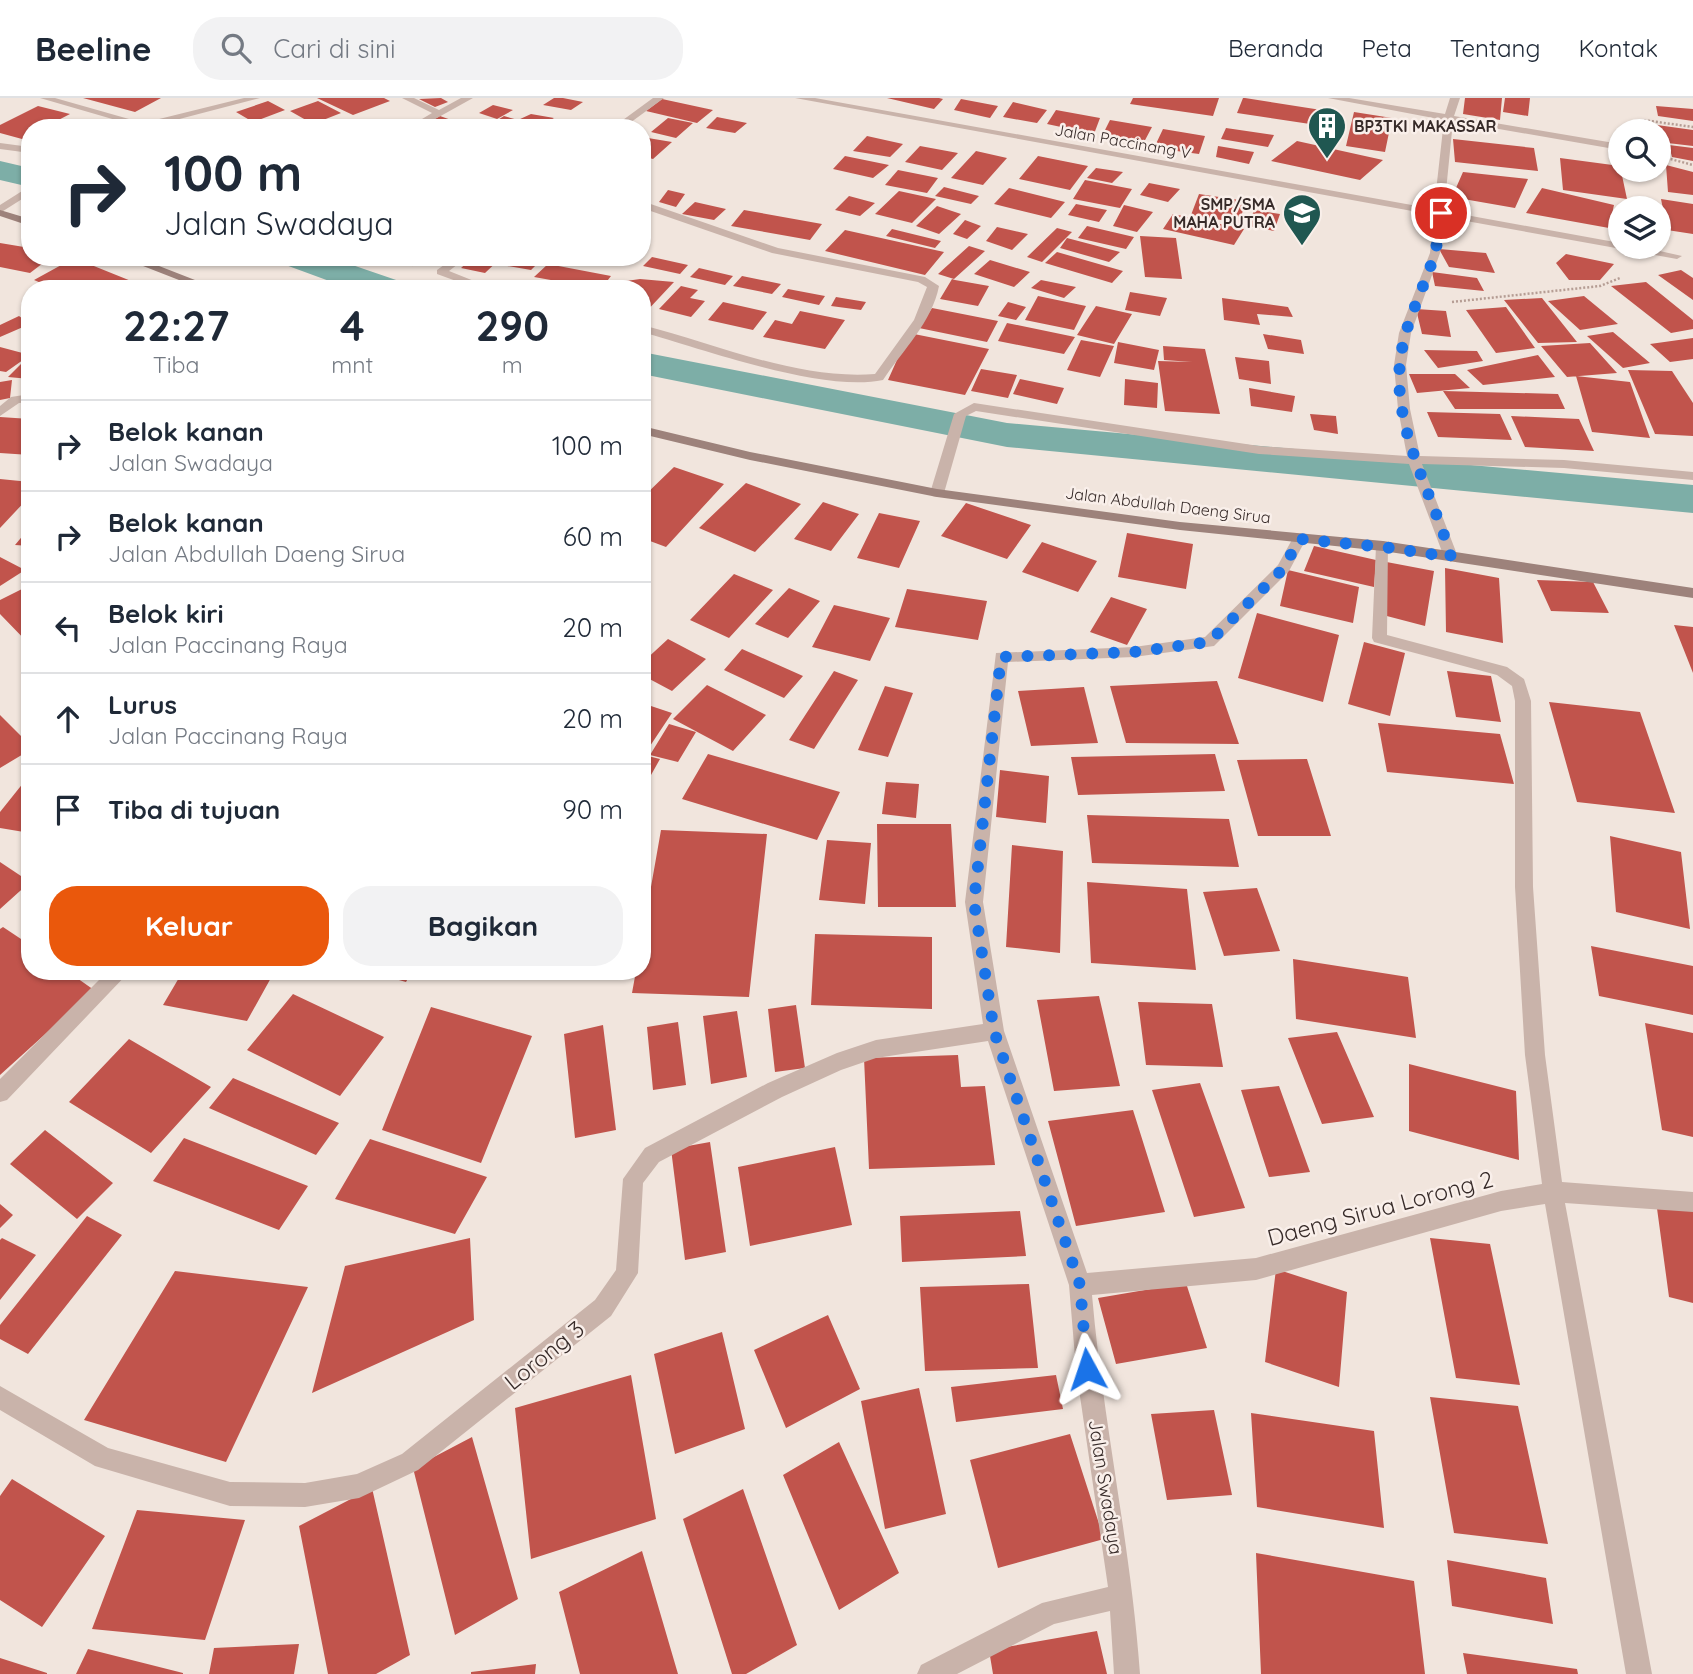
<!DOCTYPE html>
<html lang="id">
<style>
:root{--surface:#fff;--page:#f2f2f3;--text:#1f2937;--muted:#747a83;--line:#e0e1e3;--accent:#ea580c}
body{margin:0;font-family:Quicksand,sans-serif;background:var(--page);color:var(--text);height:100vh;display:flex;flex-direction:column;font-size:26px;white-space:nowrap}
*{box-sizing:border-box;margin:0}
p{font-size:23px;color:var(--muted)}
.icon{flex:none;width:38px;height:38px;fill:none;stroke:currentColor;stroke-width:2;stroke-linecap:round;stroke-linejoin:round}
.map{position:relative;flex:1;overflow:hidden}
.panel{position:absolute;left:21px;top:182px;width:630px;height:700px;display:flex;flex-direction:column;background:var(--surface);border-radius:28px;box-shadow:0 2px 5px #0004}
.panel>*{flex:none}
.hud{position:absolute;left:21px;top:21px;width:630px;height:147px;border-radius:28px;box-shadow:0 2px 5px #0004;background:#fff;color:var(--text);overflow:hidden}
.fabs{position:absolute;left:1608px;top:21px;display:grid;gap:14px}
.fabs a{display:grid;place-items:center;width:63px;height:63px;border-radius:50%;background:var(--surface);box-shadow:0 2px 5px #0004;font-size:35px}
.pin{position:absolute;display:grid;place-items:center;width:60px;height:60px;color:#fff;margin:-30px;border:4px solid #fff;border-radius:50%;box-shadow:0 2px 7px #0007}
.me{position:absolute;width:77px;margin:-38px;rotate:355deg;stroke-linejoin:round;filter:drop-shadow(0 0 5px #0008)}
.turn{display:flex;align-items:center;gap:24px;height:147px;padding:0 28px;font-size:32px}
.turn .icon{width:91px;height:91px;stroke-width:2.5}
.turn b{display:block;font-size:49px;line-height:60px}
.eta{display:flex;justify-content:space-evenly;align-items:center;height:119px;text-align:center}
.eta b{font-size:42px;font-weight:700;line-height:49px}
.primary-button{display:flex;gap:14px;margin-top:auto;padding:14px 28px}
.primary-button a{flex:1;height:80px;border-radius:28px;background:var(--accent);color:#fff;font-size:28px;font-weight:700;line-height:80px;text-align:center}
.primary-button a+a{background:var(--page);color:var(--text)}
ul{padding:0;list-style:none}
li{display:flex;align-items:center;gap:21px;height:91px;padding:0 28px;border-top:2px solid var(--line)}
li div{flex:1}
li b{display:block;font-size:26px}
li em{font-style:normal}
header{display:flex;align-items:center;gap:42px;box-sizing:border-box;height:98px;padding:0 35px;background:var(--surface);border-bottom:2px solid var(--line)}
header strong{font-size:33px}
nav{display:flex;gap:38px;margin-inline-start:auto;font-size:24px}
.search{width:490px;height:63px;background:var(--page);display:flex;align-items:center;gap:18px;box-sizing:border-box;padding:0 24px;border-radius:28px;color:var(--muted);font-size:26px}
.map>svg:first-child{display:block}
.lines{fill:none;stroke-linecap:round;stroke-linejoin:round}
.canal{fill:#7daea7;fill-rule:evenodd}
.building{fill:#c1544c}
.path{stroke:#b59d94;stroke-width:2.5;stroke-dasharray:2 2;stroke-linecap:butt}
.service{fill:#c9b3aa;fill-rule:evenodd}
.minor{fill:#c9b3aa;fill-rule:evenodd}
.secondary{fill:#9d827b;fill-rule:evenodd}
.route{stroke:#1a73e8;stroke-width:12;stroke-dasharray:0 21.6}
.labels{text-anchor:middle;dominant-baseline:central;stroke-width:5;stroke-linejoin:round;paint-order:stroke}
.far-poi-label{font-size:16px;font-weight:bold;fill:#372b29;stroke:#f9efea;text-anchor:start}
.far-street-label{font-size:16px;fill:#372b29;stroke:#f9efea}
.street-label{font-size:19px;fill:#372b29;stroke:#f9efea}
.near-street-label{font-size:23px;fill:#372b29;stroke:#f9efea}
</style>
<header>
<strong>Beeline</strong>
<div class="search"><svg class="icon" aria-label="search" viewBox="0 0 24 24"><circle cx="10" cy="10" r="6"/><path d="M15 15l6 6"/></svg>Cari di sini</div>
<nav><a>Beranda</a><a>Peta</a><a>Tentang</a><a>Kontak</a></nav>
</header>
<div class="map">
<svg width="1693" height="1576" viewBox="0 0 1693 1576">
<rect width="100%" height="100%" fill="#f1e5dd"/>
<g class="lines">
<path class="canal" d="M0,63L30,70V89L0,82Z
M278,159H329L399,183L404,191H351L283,166Z
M642,254L1007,325L1693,387V415L1007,349L642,276Z"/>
</g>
<path class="building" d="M83,0H161L135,14Z
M317,0H384L390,3L353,17Z
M441,0L448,4L435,9L419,1Z
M554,0H563L583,4L571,12L543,7Z
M887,0H939L943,1L934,11Z
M1133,0H1219L1213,18L1130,6Z
M1243,0H1245L1334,14L1330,29L1237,15Z
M1465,0H1502L1500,22L1463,16Z
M1505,0H1530L1528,18L1503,14Z
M662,1L713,12L697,25L646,13Z
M961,1L998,8L990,20L954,12Z
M268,3L285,12L253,24L236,14Z
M318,3L341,15L313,26L290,13Z
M1013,4L1047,12L1037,25L1003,19Z
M493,7L513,12L497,21L479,15Z
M38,8L70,16L43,30H30V37L22,41L0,35V27Z
M1656,8L1693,11V23L1658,18Z
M1056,12L1100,20L1094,36L1047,26Z
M1354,14L1392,20L1385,54L1346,48Z
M531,16L554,20L542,27L527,23L543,30H500L490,27L504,18L518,22Z
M440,18L468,28L435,30L425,26Z
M717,19L747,25L735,35L706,30Z
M668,20L693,25L676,40L651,34Z
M1110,22L1152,29L1143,46L1102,38Z
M1657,27L1693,32V48L1659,44Z
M1226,30L1274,37L1268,49L1221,41Z
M1163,31L1205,38L1199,56L1154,50Z
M867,38L903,46L890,59L853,53Z
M642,39L672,44L653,61L642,58Z
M1453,41L1534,50L1538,73L1455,64Z
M1297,43L1383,62L1360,82L1271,63Z
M1669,47L1693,50V63L1672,59Z
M920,48L958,55L942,72L905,64Z
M1218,48L1254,54L1249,66L1216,59Z
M976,53L1007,60L983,87L951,80Z
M845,58L889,67L873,80L833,71Z
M1038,58L1088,68L1070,92L1019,81Z
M1560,60L1620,68L1627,101L1563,92Z
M1666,67L1693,74V97L1668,94Z
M1096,70L1123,74L1112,85L1087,80Z
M898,72L938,80L927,95L885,87Z
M1463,74L1528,81L1515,110L1452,99Z
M1085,82L1132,91L1120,110L1073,101Z
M1149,85L1180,91L1168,104L1140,97Z
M944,89L979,98L971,106L935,98Z
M1009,90L1065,104L1051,120L994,106Z
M1542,90L1614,107L1609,130L1526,115Z
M668,92L685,96L676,109L659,104Z
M899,93L936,101L912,125L875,116Z
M1199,96L1246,103L1239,125L1191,117Z
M849,98L875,105L860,118L835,112Z
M1661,101L1693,106V136L1667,132Z
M695,104L726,111L714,122L682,116Z
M1076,106L1107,112L1099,124L1068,117Z
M1124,107L1153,114L1137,134L1113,128Z
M937,108L961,116L939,136L916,128Z
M744,112L822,126L810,142L731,128Z
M1254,112L1280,116L1274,133L1248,128Z
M1173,116L1244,131L1234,147L1163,131Z
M965,122L981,128L967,141L953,136Z
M1087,128L1134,139L1126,151L1078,140Z
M997,129L1028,136L1012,152L986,143Z
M1057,130L1072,134L1042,164L1027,159Z
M892,131L941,143L935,150L886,138Z
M845,132L944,154L925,177L825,153Z
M1140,138L1176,140L1182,181L1145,179Z
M1067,140L1120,154L1109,164L1060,150Z
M0,145L30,150V159H51L30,175L0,169Z
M969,148L985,153L954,181L938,176Z
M1439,151L1486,155L1495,175L1449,169Z
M1057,154L1123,173L1112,185L1045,165Z
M1566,156L1614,166L1600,182H1569L1556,165Z
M473,159H502L485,175L461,170Z
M510,159H544L531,172L502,167Z
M652,159L688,167L680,176L643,168Z
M74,160L141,187L134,191H55L34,182Z
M990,162L1030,174L1014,189L974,176Z
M548,166L611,178L601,191L534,179Z
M699,170L733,178L725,187L690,179Z
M1681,172L1693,180V202L1658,177Z
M1432,174L1477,180L1484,193L1435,188Z
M742,178L781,186L772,196L733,188Z
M640,181L674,184L644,216L642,191H620L626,183Z
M952,181L955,182L989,188L978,208L940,201Z
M1041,182L1076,189L1064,200L1031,190Z
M1646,184L1693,222V231L1671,235L1611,188Z
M681,188L698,192L690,200L705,203L691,219L659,211Z
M788,191L825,198L819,207L782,199Z
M1130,194L1167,200L1160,218L1125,212Z
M1038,198L1086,208L1074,232L1025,222Z
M1584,198L1618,226L1580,232L1548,203Z
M836,199L866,204L861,212L831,208Z
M1222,200L1288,209L1293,219L1257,216L1260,227L1224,222Z
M1542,200L1577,244L1538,245L1504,202Z
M723,204L767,214L753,232L708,222Z
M1008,204L1026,209L1016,222L998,218Z
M1096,208L1132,216L1114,246L1077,237Z
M1506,209L1535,250L1496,255L1466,212Z
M932,210L998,223L987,244L919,230Z
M1416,211L1446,213L1451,239L1422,236Z
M800,213L845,222L825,251L763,239L775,222L792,226Z
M19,218L30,226L0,239V227Z
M1007,225L1075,239L1064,256L998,243Z
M1613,234L1650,265L1623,270L1587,238Z
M909,235L989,251L965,297L888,282Z
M1263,236L1301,242L1304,256L1268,251Z
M1693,240V261L1670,264L1650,246Z
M1081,242L1114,248L1100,279L1067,272Z
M1118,244L1159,252L1154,272L1114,265Z
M1590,245L1617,275L1567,279L1541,248Z
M1163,248L1205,251L1220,316L1165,313L1158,263L1192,264L1164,262Z
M0,249L30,257L6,274L0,273Z
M1424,252L1477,253L1483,263L1438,270Z
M30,257V281L8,279Z
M1538,257L1555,279L1483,287L1467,272Z
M1235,259L1269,263L1271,286L1239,281Z
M981,271L1017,277L1008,300L971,293Z
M1628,272L1672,273L1693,305V338L1655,336Z
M1409,276H1455L1470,290L1417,295Z
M1576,278L1630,284L1650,340L1592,334Z
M1020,281L1064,290L1057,306L1013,296Z
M1125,281L1158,285L1157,310L1124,307Z
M12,282L10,300L0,302V284Z
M1249,290L1295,298L1292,314L1251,308Z
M1443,293L1558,296L1565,311H1455Z
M1427,314L1500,316L1512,342L1438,339Z
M1310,316L1336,318L1338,336L1314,332Z
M1511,318L1579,321L1594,353L1525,349Z
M0,319L30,321V357L0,355Z
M674,369L724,386L666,449L642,440V400Z
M0,381L30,384V398L0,430Z
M746,385L801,406L755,454L699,430Z
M823,404L859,416L831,453L794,441Z
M966,405L1031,427L1007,461L941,438Z
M879,415L920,423L899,470L857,460Z
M30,429V448L15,447Z
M1127,435L1193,446L1186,491L1118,479Z
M1042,444L1097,463L1078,494L1022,474Z
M1314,448L1376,462L1374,489L1304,473Z
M0,459L25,472L0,488Z
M1376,462L1434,473L1425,528L1383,517Z
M1445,470L1499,480L1503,545L1446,534Z
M1288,472L1359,489L1353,525L1280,508Z
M734,476L773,492L729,540L690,522Z
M1537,482L1593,484L1609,515L1551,513Z
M30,487V547L0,516V502Z
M789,490L820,503L788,540L755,526Z
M907,491L987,503L978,542L895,529Z
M1111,499L1147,511L1127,547L1090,534Z
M834,507L890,520L870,563L812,549Z
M1257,515L1339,537L1323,604L1238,580Z
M1674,527L1693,529V575Z
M668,541L706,561L672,593L642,577V565Z
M1364,544L1405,555L1390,618L1348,606Z
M742,551L803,578L784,600L724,572Z
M834,573L858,582L814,651L789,642Z
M1447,573L1491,578L1501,624L1456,619Z
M1217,583L1239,646L1126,645L1110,588Z
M707,587L766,617L733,653L673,621Z
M885,588L913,595L888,659L858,652Z
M1084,589L1098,645L1031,648L1018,593Z
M1549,604L1640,614L1675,715L1577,704Z
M642,605L672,615L644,657L660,661L642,693Z
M0,617L30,647V652L0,670Z
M1378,625L1500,636L1514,686L1387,674Z
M669,626L696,634L678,664L650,657Z
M708,656L840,694L817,742L682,701Z
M1215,656L1225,693L1078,697L1071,659Z
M1307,661L1331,738H1258L1237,662Z
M1000,672L1049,678L1046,725L996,719Z
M24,684L30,685V735L0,730V714Z
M886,684L919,686L916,720L882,716Z
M1087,717L1229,721L1239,769L1092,765Z
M877,726H951L956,809H878Z
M661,732L767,736L749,899L632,895L636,873H642V840Z
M1610,738L1681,754L1690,831L1616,814Z
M827,742L871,745L865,806L819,802Z
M1012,747L1063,753L1060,855L1006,849Z
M0,764L30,784L0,811Z
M1087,784L1187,791L1196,872L1091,865Z
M1257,790L1280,853L1224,858L1203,794Z
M3,829L30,847V873H67L94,892L0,977V831Z
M815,836L932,839V911L811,907Z
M1591,848L1693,868V917L1599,898Z
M1293,861L1408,879L1416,940L1296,921Z
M183,873H246L272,878L247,923L163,907Z
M367,873H412L406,884Z
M293,896L384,939L340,998L247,952Z
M1099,898L1120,988L1054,993L1037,902Z
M1138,904L1212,906L1223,969L1146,967Z
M796,907L805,970L775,974L768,911Z
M431,909L532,938L481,1065L382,1032Z
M737,913L747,979L711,986L703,918Z
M678,924L686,987L653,992L647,929Z
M1645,925L1693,935V1039L1662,1032Z
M603,927L616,1032L575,1040L564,936Z
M1337,934L1374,1019L1322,1026L1288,940Z
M129,941L211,989L151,1055L69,1004Z
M958,957L961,989L985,988L995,1067L869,1071L864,960Z
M1409,966L1516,993L1519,1062L1409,1033Z
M233,980L339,1025L316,1057L209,1010Z
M1200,985L1245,1110L1194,1119L1152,992Z
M1279,988L1310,1074L1269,1079L1241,992Z
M1133,1012L1165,1114L1076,1128L1048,1023Z
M45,1032L113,1085L77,1121L10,1066Z
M184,1040L308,1088L279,1132L153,1083Z
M370,1041L487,1079L455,1136L335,1101Z
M710,1044L726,1154L685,1162L671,1051Z
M835,1049L852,1127L750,1148L738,1069Z
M1656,1103L1693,1113V1205L1669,1199Z
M0,1106L13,1117L0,1130Z
M1020,1113L1026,1158L902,1164L900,1118Z
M87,1118L122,1137L28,1256L0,1241V1227Z
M2,1140L36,1157L0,1202V1142Z
M470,1140L474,1222L312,1295L345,1168Z
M1430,1140L1490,1146L1520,1287L1456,1280Z
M1276,1171L1347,1194L1339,1289L1265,1264Z
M175,1173L308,1189L226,1364L84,1322Z
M1186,1185L1207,1250L1116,1266L1098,1200Z
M1029,1186L1038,1270L925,1273L920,1189Z
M828,1217L860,1291L786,1330L754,1252Z
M722,1234L745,1331L675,1356L654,1256Z
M631,1277L656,1421L531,1461L515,1310Z
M1056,1277L1063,1311L956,1324L951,1289Z
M919,1290L946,1416L885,1431L861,1303Z
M1430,1299L1518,1308L1548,1446L1454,1435Z
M1214,1312L1232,1397L1167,1402L1151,1316Z
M1251,1315L1374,1333L1384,1430L1257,1409Z
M1070,1336L1104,1441L998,1470L970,1362Z
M472,1339L518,1501L455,1537L413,1370Z
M839,1344L899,1475L839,1512L783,1377Z
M12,1381L105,1438L42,1529L0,1502V1398Z
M372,1390L410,1557L376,1576H328L299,1428Z
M743,1391L797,1547L746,1576H732L683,1421Z
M137,1412L245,1422L205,1542L92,1531Z
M642,1453L678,1576H580L559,1494Z
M1256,1455L1414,1483L1425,1576H1261Z
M1447,1462L1546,1480L1553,1526L1452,1508Z
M1097,1533L1107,1576H993L989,1552Z
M299,1546L294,1576H209L214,1550Z
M88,1551L183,1575V1576H76Z
M1463,1555L1577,1571L1578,1576H1467Z
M0,1560L47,1575V1576H0Z
M536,1566L535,1576H471V1574Z"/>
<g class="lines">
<path class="path" d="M1643,29V22L1693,29
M1659,58L1693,67
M386,159L413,167
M1452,204L1600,188L1620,180"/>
<path class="service" d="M30,296V304L19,305L0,318V308L11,299Z"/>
<path class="minor" d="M40,0H55L143,25L244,0H260L145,30H128L133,27Z
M402,0H414L439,12L461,0H473L419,30H407L432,15Z
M653,0H664L623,30H612Z
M795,0H815L1434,111L1444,22L1328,0H1349L1445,16L1450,0H1460L1454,18L1620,46V52L1453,23L1444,113L1620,145V149H1642L1682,158L1677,161L1444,119L1440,155L1411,235L1406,267L1410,311L1420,358L1564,362L1693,374V382L1564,370L1422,366L1458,459L1451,464L1444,459L1409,366L1259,356L976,313L966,318L944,395L937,399L932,398L930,395L954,316L974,305L1259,348L1407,358L1398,311L1394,267L1399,235L1430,155L1434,117Z
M0,45L30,49V55L0,51Z
M30,88V96L0,115V107Z
M642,103L778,150L925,179L939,188C932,224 903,252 883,282C823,295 703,251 642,234V227C717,246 797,282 875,276L914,222L927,189L918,184L772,155L642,110Z
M455,159H467L449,173L494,191H478L437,176V172Z
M1299,436L1306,441L1289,473L1214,548L1134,559L1008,564L983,804L1004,933L1087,1175L1256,1160L1501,1093L1542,1086L1525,957L1515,789V603L1512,588L1497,577L1374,544L1372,540L1376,448L1383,443L1388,445L1387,537L1507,569L1524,581L1531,603L1533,789L1545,957L1562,1084L1693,1094V1114L1565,1105L1652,1576H1626L1545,1106L1501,1113L1256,1182L1092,1197C1103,1324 1131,1449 1140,1576H1114L1110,1513L1054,1526L957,1576H917L921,1567L1042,1505L1108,1489L1076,1271L1069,1187L988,943L876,960L841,972L782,999L659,1064L643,1085L638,1175L611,1218L418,1372L359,1400L305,1409L230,1408L95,1368L0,1312V1288L108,1350L230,1384L305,1385L357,1376L402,1356L595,1202L616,1172L623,1081L645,1050L768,985L837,955L876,942L983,926L965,804L996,555L1134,549L1205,539L1278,467L1294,438Z
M108,873H130L7,1002L0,1004V981Z"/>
<path class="secondary" d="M0,112L30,121V128L0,118Z
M120,159H136L218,191H202Z
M642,328L750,354L937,391L1180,424L1383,443L1693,490V500L1383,453L1180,432L937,399L750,362L642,336Z"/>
</g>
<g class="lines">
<path class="route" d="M1087,1271L1080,1187L994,933L974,804L1001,559L1134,554L1209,544L1284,470L1299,441L1383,449L1451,459C1433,396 1393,333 1400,264C1404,226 1423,193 1434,158C1438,144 1439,129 1441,115"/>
</g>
<defs>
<symbol id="building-pin" viewBox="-11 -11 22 30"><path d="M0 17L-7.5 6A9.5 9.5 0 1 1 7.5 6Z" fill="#205751" stroke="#f9efea"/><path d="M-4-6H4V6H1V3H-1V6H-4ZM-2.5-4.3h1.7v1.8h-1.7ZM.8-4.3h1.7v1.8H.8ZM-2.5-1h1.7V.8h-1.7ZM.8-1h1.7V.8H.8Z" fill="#fff"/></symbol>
<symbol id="school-pin" viewBox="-11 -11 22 30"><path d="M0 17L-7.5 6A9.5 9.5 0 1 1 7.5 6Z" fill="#205751" stroke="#f9efea"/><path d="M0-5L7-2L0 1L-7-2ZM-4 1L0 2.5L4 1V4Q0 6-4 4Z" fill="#fff"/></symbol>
</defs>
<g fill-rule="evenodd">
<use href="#building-pin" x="1305" y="6" width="44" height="60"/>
<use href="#school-pin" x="1280" y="93" width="44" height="60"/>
</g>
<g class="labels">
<g class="far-poi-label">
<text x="1354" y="28">BP3TKI MAKASSAR</text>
<text x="1275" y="106" text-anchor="end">SMP/SMA<tspan x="1275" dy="18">MAHA PUTRA</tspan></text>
</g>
<g class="far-street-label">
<text transform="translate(1123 43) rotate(10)">Jalan Paccinang V</text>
<text transform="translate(1168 407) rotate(7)">Jalan Abdullah Daeng Sirua</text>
</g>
<g class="street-label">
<text transform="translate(1106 1389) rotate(81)">Jalan Swadaya</text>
</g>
<g class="near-street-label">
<text transform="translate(1380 1110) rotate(-15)">Daeng Sirua Lorong 2</text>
<text transform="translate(544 1257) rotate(-39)">Lorong 3</text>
</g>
</g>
</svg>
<div class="fabs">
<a><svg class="icon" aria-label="search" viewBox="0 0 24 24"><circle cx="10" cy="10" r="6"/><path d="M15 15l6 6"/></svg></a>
<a><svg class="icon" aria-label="layers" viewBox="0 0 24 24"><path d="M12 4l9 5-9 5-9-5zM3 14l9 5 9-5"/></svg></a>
</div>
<div class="pin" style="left:1441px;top:115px;background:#d93025"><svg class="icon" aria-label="arrive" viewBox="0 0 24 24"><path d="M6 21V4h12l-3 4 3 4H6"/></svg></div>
<svg class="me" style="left:1087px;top:1271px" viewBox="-20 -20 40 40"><path d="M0-17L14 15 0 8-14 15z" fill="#1a73e8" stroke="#fff" stroke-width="4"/></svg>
<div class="hud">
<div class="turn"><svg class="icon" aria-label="right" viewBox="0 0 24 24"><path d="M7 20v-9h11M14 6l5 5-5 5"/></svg><div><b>100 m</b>Jalan Swadaya</div></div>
</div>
<section class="panel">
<div class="eta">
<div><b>22:27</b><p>Tiba</p></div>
<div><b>4</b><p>mnt</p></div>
<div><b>290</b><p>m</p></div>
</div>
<ul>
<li><svg class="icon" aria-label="right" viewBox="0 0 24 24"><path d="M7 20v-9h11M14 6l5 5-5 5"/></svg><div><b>Belok kanan</b><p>Jalan Swadaya</p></div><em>100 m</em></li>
<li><svg class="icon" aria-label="right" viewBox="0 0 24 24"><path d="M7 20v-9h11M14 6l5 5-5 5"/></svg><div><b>Belok kanan</b><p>Jalan Abdullah Daeng Sirua</p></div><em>60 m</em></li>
<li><svg class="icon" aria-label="left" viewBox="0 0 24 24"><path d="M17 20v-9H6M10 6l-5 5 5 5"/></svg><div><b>Belok kiri</b><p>Jalan Paccinang Raya</p></div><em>20 m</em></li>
<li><svg class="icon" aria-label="ahead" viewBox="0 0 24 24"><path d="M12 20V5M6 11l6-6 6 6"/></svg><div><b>Lurus</b><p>Jalan Paccinang Raya</p></div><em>20 m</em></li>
<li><svg class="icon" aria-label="arrive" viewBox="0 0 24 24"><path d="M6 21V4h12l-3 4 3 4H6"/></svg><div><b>Tiba di tujuan</b></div><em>90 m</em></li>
</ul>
<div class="primary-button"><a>Keluar</a><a>Bagikan</a></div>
</section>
</div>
